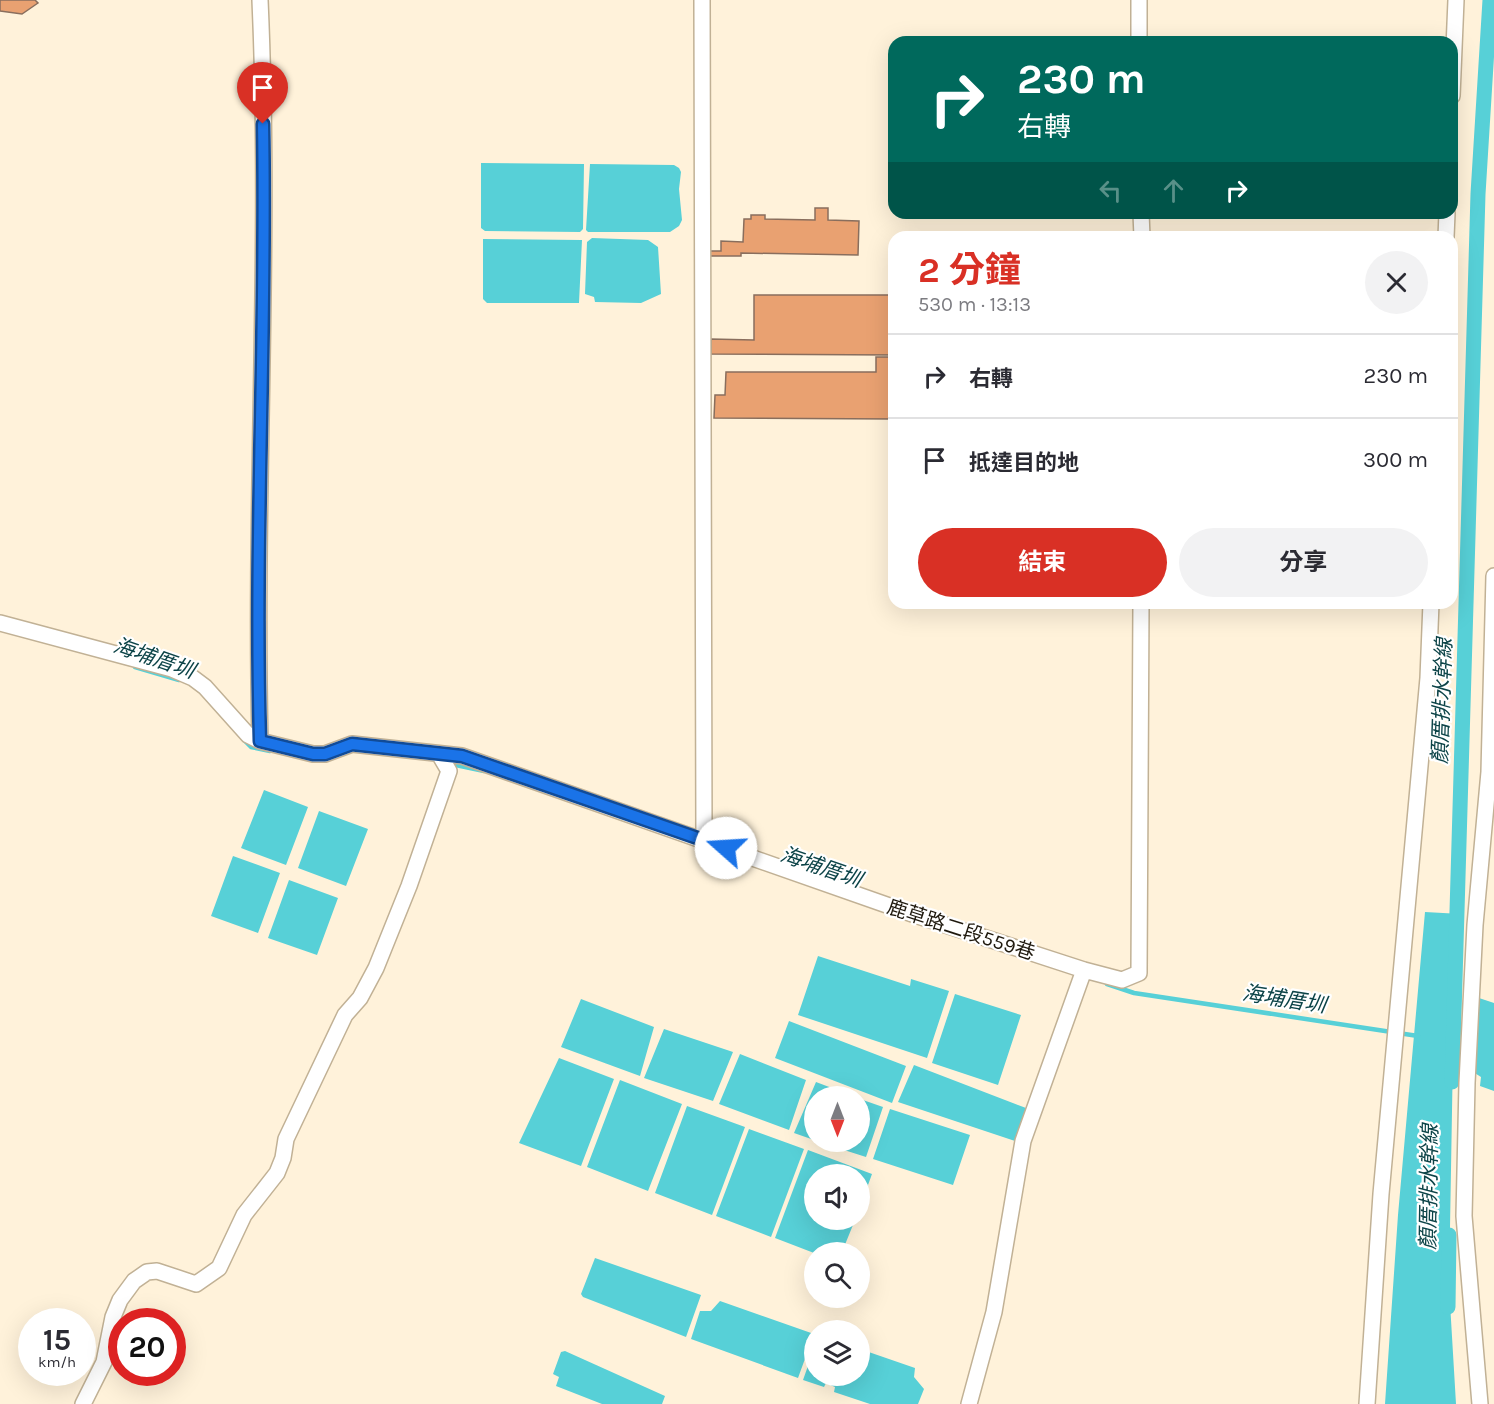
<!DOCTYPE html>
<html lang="zh-TW">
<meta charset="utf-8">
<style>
:root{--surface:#fff;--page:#f2f2f3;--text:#2b2b33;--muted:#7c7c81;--line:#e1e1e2;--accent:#d93025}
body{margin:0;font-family:Karla,"Noto Sans TC",sans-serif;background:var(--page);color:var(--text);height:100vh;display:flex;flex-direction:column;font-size:22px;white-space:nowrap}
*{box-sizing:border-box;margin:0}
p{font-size:20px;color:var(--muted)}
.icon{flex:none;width:33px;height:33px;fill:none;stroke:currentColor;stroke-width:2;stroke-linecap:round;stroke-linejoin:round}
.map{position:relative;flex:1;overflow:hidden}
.sheet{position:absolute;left:888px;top:231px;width:570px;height:378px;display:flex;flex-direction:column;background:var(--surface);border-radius:18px;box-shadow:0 6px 24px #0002}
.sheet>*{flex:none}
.banner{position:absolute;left:888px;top:36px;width:570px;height:183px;border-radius:18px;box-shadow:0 6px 24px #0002;background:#00695c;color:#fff;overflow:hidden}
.needle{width:39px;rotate:180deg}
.controls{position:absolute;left:804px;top:1086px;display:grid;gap:12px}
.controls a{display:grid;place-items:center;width:66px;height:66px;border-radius:50%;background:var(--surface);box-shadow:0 6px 24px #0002;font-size:30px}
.speed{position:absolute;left:18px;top:1308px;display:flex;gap:12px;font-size:30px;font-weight:700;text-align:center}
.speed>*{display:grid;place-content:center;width:78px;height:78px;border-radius:50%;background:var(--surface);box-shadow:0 6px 24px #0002;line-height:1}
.speed small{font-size:15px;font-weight:400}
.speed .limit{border:9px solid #d22;background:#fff;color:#111}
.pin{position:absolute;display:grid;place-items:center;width:51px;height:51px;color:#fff;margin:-62px -26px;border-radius:50% 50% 50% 0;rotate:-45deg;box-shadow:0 0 6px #0007}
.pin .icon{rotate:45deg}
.me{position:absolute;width:66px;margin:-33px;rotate:289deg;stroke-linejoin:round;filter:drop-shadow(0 0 4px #0008)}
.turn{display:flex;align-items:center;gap:21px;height:126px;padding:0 30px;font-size:27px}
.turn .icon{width:78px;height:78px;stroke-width:2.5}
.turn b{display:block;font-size:42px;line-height:51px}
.lanes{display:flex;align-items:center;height:57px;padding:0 30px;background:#0003;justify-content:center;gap:30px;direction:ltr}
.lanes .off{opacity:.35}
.round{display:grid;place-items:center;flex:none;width:63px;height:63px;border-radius:32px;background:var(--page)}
.head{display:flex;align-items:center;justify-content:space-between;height:102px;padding:0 30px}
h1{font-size:36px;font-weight:700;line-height:45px;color:var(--accent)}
.action{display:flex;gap:12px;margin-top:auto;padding:12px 30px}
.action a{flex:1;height:69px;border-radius:36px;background:var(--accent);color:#fff;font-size:24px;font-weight:700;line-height:69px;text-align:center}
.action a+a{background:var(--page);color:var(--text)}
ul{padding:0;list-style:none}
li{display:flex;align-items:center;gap:18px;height:84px;padding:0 30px;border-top:2px solid var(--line)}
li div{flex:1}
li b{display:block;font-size:22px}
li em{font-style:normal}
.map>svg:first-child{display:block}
.water{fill:#57d0d7}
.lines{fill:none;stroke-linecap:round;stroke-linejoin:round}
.stream{stroke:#57d0d7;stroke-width:4.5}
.canal{stroke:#57d0d7;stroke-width:15}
.building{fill:#e9a171;stroke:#896e5d;stroke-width:1.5}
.minor-casing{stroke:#c1b195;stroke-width:18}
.minor{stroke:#fff;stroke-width:15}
.route-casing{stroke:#114b97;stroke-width:15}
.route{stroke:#1a73e8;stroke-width:10}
.labels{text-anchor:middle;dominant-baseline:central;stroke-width:4.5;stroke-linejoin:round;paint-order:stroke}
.street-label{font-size:20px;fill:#1e180d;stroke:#fff}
.water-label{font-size:21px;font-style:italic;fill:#0d4448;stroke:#fff}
</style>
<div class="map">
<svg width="1494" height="1404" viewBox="0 0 1494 1404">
<rect width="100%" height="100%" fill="#fff2da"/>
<path class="water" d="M481,163L584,164L583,229L580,232L485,231L481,228Z
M590,164L674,165L679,168L681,172L679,189L682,220L679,226L670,232H588L586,230Z
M592,238L648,240L658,247L661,294L641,303L595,302L594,297L585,294L587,242Z
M483,239L582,240L579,303H487L483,299Z
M264,790L308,807L286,865L241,848Z
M319,811L368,829L346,886L298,868Z
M233,856L280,873L258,933L211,916Z
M289,880L338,898L317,955L268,938Z
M1425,912L1461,914L1454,995L1449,1286L1456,1404H1385L1398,1215Z
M818,956L910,986L911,979L949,991L927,1058L798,1015Z
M955,994L1021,1015L998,1085L932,1063Z
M1476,997L1494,1003V1091L1480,1086L1481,1077L1470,1070Z
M581,999L654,1027L640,1076L561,1047Z
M789,1021L906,1066L892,1103L775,1058Z
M664,1029L733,1052L713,1101L644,1078Z
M740,1054L806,1080L789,1130L719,1104Z
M559,1058L614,1079L581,1166L519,1143Z
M914,1065L1026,1108L1015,1141L898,1102Z
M620,1080L682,1104L648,1191L587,1167Z
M816,1082L853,1096H814V1140L794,1133Z
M860,1099L883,1107L866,1157L819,1142H860Z
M687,1106L745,1127L712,1215L655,1193Z
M890,1109L970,1135L953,1185L873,1159Z
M749,1129L804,1149L771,1237L716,1216Z
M808,1150L872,1174L860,1207V1174H814V1220H855L842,1252L814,1253L775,1238Z
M595,1258L701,1295L686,1337L583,1297L581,1294Z
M720,1301L814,1334L798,1378L691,1339L700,1311H711Z
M814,1349V1376H860V1349L915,1368L914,1377L924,1389L918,1404H870L834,1392L835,1387L826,1383L824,1387L803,1380Z
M565,1351L665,1396L662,1404H602L556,1386L559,1377L553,1374L561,1352Z"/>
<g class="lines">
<path class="stream" d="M135,667L179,680
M243,739L251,747L270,751
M451,764L484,771
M1107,984L1134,993L1418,1036"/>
<path class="canal" d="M1452,1082L1478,194L1490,0
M1448,1307L1449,1235"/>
</g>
<path class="building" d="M0,0H35L38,3L22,14L0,11Z
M815,208H828V220L859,221L858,255L741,253V256H710V251H721V241L743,242L744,219H751V215H765V219L815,220Z
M754,295H894V355L711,354V339L754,340Z
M876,357H894V419L714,418L715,395H725L726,372H876Z"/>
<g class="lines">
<defs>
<path id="minor" d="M260,0C271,247 254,494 260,741
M702,0L704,841
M1139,42V0
M1452,96L1456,0
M1141,213L1142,237
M1446,237L1447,213
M0,623L172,669L193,678L205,687L248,735L260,741L313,754H325L352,744L462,756L918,916L1084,970L1122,980L1139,973L1141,603
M83,1404L104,1362L113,1317L120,1300L134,1281L147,1272L157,1271L196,1284L219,1268L244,1215L277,1173L283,1158L286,1139L345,1015L360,998L376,968L409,886L449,771L439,754
M969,1404L994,1312L1023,1141L1084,970
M1367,1404L1381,1194L1428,678L1431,603
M1480,1404L1464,1216L1467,1083L1475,925L1489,772L1494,576"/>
</defs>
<use href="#minor" class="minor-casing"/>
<use href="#minor" class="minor"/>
</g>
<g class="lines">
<defs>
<path id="route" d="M263,124C267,329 254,535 260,741L313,754H325L352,744L462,756L726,848"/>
</defs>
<use href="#route" class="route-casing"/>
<use href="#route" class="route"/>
</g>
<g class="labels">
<g class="street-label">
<text transform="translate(961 930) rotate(18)">鹿草路二段559巷</text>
</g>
<g class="water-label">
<text transform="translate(154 658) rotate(19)">海埔厝圳</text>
<text transform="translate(1442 701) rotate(-88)">顏厝排水幹線</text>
<text transform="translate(821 867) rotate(19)">海埔厝圳</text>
<text transform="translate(1284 999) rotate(9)">海埔厝圳</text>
<text transform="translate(1429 1187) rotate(-89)">顏厝排水幹線</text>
</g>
</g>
</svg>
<div class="controls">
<a><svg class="needle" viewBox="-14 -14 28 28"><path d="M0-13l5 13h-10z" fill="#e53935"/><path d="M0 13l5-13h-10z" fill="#7c7c81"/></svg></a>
<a><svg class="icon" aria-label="sound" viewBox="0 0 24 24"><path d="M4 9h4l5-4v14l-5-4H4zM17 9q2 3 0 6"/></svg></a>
<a><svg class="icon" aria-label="search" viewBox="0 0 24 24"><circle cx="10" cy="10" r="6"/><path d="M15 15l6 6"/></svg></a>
<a><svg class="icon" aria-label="layers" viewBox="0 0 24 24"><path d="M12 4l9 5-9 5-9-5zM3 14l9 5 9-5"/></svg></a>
</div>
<div class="speed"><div>15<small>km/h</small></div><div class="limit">20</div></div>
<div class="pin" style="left:263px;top:124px;background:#d93025"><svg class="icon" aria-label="arrive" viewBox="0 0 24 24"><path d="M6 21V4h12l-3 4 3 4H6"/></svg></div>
<svg class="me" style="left:726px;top:848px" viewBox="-20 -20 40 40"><circle r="19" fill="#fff"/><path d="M0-13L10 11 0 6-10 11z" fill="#1a73e8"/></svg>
<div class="banner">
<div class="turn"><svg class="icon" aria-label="right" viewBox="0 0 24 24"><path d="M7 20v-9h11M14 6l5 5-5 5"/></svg><div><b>230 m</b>右轉</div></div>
<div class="lanes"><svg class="icon off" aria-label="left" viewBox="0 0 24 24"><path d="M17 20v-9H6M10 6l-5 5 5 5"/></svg><svg class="icon off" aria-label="ahead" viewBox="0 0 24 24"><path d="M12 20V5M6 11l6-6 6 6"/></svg><svg class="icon" aria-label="right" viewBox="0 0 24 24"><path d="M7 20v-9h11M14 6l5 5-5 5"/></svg></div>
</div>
<section class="sheet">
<div class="head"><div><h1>2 分鐘</h1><p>530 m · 13:13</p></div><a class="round"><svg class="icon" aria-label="close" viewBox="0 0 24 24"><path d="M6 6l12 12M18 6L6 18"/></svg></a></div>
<ul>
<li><svg class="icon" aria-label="right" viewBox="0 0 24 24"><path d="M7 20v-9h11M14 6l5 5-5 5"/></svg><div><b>右轉</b></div><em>230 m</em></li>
<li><svg class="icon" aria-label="arrive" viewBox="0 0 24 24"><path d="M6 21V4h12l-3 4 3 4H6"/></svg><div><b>抵達目的地</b></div><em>300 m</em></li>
</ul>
<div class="action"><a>結束</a><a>分享</a></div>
</section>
</div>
